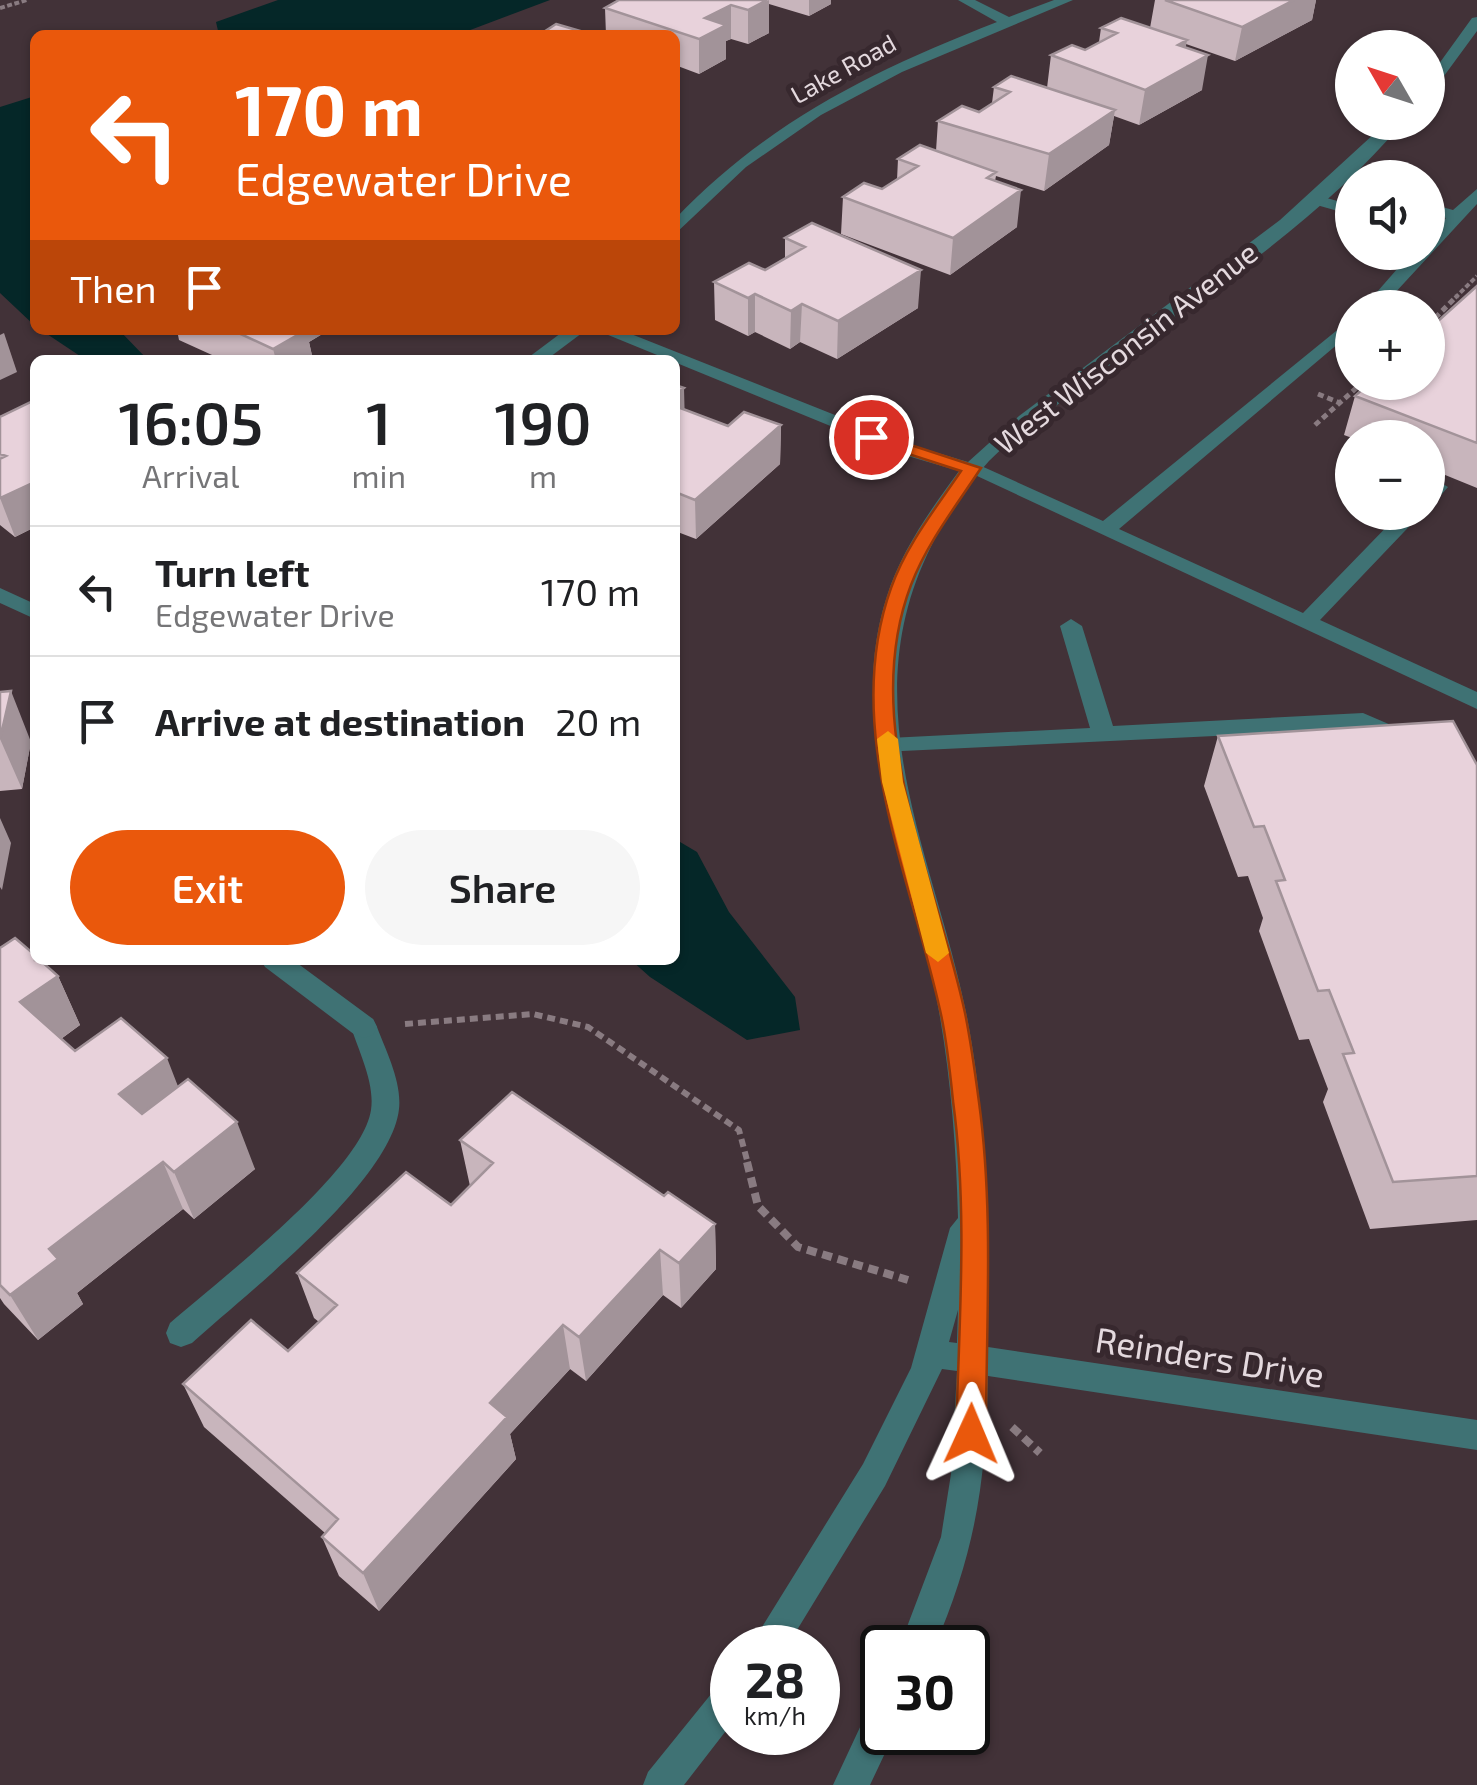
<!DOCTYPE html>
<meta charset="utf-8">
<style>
:root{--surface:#fff;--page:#f6f6f6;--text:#202124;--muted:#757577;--line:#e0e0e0;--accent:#ea580c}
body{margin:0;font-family:"Exo 2",sans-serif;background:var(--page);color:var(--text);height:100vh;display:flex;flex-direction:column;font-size:38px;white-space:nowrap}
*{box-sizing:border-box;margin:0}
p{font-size:32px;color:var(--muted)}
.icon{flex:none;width:55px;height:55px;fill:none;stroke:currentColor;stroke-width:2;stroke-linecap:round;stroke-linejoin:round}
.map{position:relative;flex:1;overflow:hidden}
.side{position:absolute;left:30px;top:355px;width:650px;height:610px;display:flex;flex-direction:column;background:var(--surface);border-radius:15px;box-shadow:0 2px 8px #0004}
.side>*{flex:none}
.guide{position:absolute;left:30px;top:30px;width:650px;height:305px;border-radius:15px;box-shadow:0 2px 8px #0004;background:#ea580c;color:#fff;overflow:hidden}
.needle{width:65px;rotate:309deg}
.tools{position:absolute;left:1335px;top:30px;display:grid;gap:20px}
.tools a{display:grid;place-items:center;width:110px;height:110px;border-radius:50%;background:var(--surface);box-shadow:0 2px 8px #0004;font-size:50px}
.speed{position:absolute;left:710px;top:1625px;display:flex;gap:20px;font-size:50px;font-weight:700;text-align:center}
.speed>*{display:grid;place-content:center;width:130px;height:130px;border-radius:50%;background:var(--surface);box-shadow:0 2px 8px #0004;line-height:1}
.speed small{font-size:25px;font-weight:400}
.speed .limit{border:5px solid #111;border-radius:15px;background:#fff;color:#111}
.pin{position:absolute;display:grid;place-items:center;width:85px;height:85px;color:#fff;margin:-42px;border:5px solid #fff;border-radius:50%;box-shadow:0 2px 10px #0007}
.me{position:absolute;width:110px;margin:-55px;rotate:1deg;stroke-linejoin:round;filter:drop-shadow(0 0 8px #0008)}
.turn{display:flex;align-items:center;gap:35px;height:210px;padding:0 40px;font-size:45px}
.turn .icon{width:130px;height:130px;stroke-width:2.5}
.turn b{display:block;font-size:70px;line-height:85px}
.then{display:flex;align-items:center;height:95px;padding:0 40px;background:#0003;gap:20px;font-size:38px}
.eta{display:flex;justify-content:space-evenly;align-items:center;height:170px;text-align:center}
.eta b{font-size:60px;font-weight:600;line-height:70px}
.primary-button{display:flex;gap:20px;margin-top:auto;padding:20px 40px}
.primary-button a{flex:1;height:115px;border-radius:60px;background:var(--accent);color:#fff;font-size:40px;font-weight:600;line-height:115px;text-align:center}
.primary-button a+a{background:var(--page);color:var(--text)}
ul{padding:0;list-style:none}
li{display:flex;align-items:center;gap:30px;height:130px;padding:0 40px;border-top:2px solid var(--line)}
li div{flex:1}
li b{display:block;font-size:38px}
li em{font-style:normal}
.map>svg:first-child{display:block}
.water{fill:#052728}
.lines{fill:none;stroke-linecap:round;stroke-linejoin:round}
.path-far3{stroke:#897b81;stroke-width:4;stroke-dasharray:5 2.5;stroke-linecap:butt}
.path-far2{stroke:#897b81;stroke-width:5;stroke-dasharray:6 4;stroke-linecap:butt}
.path-far1{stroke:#897b81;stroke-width:6;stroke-dasharray:8 5;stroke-linecap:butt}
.path{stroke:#897b81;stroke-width:8;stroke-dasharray:10 6;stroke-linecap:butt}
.lane{fill:#3f7274;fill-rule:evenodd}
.street{fill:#3f7274;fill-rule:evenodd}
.wall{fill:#c8b5bc}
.shaded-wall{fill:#a29399}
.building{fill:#e8d2db;stroke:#a29399;stroke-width:2.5}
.route{fill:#ea580c;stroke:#983908;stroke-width:2.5}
.slow{fill:#f59e0b}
.labels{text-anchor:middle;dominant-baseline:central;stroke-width:10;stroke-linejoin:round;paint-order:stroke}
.far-street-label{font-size:25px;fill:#e4d9de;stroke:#37282e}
.street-label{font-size:30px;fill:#e4d9de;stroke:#37282e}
.near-street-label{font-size:35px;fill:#e4d9de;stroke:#37282e}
</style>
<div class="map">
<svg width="1477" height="1785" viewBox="0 0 1477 1785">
<rect width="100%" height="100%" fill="#423238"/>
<path class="water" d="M278,0H550L457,35H219L216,22Z
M35,96V326L0,293V107Z
M41,330H119L148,360H86Z
M675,839L697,852L729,912L795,997L800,1030L747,1040L650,977L631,960H675Z"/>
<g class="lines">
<path class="path-far3" d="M0,8L27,0
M1455,298L1477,276"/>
<path class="path-far2" d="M1428,325L1457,296
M1318,394L1340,403
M1315,425L1363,382"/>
<path class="path-far1" d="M405,1024L533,1014L588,1027L739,1130L748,1164"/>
<path class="path" d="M747,1162L758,1206L798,1247L908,1280
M1012,1427L1040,1453"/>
<path class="lane" d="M1477,189V204L1381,308H1363L1412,252H1428V238L1446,218L1428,213V203L1453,210Z
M1312,194L1352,205V215L1306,202L1304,199Z
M1352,318V332L1119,529L1303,613L1401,512H1423L1320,620L1477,692V709L962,469L972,463L979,465L1103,521Z
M1438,481L1448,487L1435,502L1428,504V487Z
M1071,619L1082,626L1113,726L1363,713L1412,734L1416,740L1404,748L1360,729L881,752L877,746L889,738L1090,728L1060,626Z
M364,1016L373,1019L377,1027C386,1051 402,1082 399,1109C391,1182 246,1294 192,1343L181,1347L170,1343L166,1333L170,1323C218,1281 362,1171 371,1110C375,1083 359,1052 351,1027L355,1019Z"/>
<path class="street" d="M958,0H975L1009,17L1054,0H1073L902,72L821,115L746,167L675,234V219C767,122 874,70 997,22Z
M1477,17V31L1433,91L1428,92V79L1472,18Z
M1387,122H1403C1314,229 1186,306 1077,390C1047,413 1016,434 989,461C964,488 942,522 927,555C853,713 936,860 967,1017C988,1125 989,1237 988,1347L1477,1420V1450L988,1376C986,1480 976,1551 934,1648H899L941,1537L951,1474L957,1371L942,1369L885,1486L786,1648H749L863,1464L911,1368L950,1228L958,1218C956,1131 948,1046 929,961C902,843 847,718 887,596C901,551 931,509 959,471L894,452L596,330H621L908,444L968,462L1019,416L1280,220ZM958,1310L957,1343L949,1342Z
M565,330H586L546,360H525Z
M0,588L35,604V619L0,603Z
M261,960H293L373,1019L377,1027L373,1035L364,1038L355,1035L265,967Z
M732,1677V1723L684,1785H643L648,1772L720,1683Z
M882,1703V1732H895L870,1785H833L869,1708Z"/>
</g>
<path class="wall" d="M619,0H831V4L809,16L769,4V33L748,44L731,39L726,41V59L699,74L675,65V35H606L605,8Z
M1155,0H1316L1312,20L1235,61L1186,44V47L1202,90L1139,125L1114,116L1109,145L1044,191L996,176L995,181L1017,227L950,275L841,234L843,197L882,189L897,180L898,159L936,151L938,121L979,112L992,103L994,87L1047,88L1051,55L1085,50L1099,42L1101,28H1150Z
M812,223L918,308L837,359L800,342L790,349L755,332L748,336L715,320L714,282L765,270L785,259V238Z
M1477,286V488L1428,468V438H1352L1344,435L1355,396Z
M177,330H329L309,342L313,360H223L179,340Z
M675,385L684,409L728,426L781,425L780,464L696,539L675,531Z
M35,400V527L15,537L0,525V417Z
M0,692L31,742L22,789L0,791Z
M1218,736L1477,765V1220L1370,1229L1323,1102L1328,1089L1309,1039L1299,1040L1259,931L1263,918L1248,876L1238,877L1204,786Z
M0,948L58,976L80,1025L61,1039L75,1051L178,1086L255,1169L194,1219L183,1209L77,1293L83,1304L38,1340L4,1304L0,1298Z
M460,1140L664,1196L715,1224L716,1269L681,1308L663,1295L586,1381L570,1369L510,1434L516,1459L379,1611L339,1576L322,1537L325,1533L204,1427L183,1384L288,1351L319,1322L314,1318L297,1273L451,1205L470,1186Z"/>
<path class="shaded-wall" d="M769,0V33L748,44V10Z
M809,0H831V4L809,16Z
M1294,0H1316L1312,20L1235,61L1242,27Z
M731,5V39L726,41V59L699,74V39L705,18Z
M1187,40L1182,70L1208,55L1202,90L1139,125L1145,90L1178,45Z
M1115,110L1109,145L1044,191L1049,154Z
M1021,190L1017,227L950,275L953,238Z
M921,270L918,308L837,359L838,321Z
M755,294V332L748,336V298Z
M802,304L800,342L790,349L791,311Z
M282,330H329L309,342L313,360H276L273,349Z
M4,333L17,372L0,380V335Z
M684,388L685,427L675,435V395Z
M781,425L780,464L696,539L695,500Z
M34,482L35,486V527L15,537L0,498Z
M11,691L31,742L22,789L0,739Z
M0,818L11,843L2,890L0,887Z
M58,976L80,1025L44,1051L20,1002Z
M167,1058L186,1107L141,1142L119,1094Z
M237,1122L255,1169L194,1219L174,1172Z
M163,1162L183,1209L77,1293L83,1304L38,1340L10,1295L49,1249Z
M715,1224L716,1269L681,1308L679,1263Z
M660,1250L663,1295L586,1381L579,1337Z
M563,1325L570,1369L510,1434L516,1459L379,1611L363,1573L490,1403Z"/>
<path class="building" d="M619,0H767L748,10L731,5L705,18L726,25L699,39L605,8Z
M1165,0H1294L1242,27Z
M1121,18L1187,40L1178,45L1208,55L1145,90L1051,55L1072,45L1085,50L1117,33L1101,28Z
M556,24L594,35H539Z
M1011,76L1115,110L1049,154L938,121L962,106L979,112L1010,92L994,87Z
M920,145L996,172L987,178L1021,190L953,238L843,197L864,183L882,189L918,166L898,159Z
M812,223L921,270L838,321L802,304L791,311L755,294L748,298L714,282L749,263L765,270L805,247L785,238Z
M1477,286V443L1355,396L1370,382H1428V330Z
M232,330H306L273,349Z
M675,385L684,388L675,395Z
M35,400V482L0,498V459L6,456L0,454V417Z
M675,406L728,426L744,412L781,425L695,500L675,492Z
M11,691L0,739V692Z
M1453,721L1477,765V1176L1393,1182L1343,1054L1354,1053L1329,990L1318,991L1276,881L1285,880L1264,826L1254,827L1218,736Z
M15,938L35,955V960H40L58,976L20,1002L75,1051L121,1018L167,1058L119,1094L142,1114L188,1079L237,1122L174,1172L163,1162L49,1249L58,1259L10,1295L0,1285V948Z
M512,1092L664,1196L668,1192L715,1224L679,1263L660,1250L579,1337L563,1325L490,1403L507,1417L363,1573L322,1537L338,1519L183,1384L251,1320L288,1351L337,1305L297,1273L406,1172L451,1205L493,1163L460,1140Z"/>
<path class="route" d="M871,432L981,468C956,506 927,543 911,585C858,724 936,877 965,1013C971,1042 975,1072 979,1102C994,1212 986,1324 986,1434L981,1444L971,1448L961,1444L956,1434C959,1324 968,1211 953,1101C950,1071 947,1040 940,1010C910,874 841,727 891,588C906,545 936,508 961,471L865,440L862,437Z"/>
<path class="slow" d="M888,731L898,739L903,782L949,953L938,962L926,953L882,782L877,739Z"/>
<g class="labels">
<g class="far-street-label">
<text transform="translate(843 68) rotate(-29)">Lake Road</text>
</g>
<g class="street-label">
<text transform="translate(1125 347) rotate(-38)">West Wisconsin Avenue</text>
</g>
<g class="near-street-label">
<text transform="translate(1210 1356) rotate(9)">Reinders Drive</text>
</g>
</g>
</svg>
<div class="tools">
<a><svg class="needle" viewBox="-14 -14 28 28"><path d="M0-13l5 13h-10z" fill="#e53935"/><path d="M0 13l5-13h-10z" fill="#757577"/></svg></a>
<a><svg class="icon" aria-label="sound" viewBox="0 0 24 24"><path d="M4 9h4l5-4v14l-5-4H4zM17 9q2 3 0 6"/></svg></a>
<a>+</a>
<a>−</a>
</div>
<div class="speed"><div>28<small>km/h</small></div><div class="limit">30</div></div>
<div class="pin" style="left:871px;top:437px;background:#d93025"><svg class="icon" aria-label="arrive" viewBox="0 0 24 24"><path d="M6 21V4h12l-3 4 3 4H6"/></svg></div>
<svg class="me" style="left:971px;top:1434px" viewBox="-20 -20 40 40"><path d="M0-17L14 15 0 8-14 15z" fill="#ea580c" stroke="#fff" stroke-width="4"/></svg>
<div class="guide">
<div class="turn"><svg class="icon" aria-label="left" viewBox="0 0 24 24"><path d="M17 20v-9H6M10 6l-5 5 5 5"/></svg><div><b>170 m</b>Edgewater Drive</div></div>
<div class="then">Then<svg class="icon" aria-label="arrive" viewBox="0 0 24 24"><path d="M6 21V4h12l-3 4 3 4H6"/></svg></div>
</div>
<section class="side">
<div class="eta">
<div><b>16:05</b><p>Arrival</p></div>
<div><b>1</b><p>min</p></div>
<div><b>190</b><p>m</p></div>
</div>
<ul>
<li><svg class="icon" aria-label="left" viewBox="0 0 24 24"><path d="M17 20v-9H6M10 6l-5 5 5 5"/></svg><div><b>Turn left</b><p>Edgewater Drive</p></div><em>170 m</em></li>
<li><svg class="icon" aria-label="arrive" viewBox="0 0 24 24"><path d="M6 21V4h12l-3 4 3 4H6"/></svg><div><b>Arrive at destination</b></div><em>20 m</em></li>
</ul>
<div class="primary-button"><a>Exit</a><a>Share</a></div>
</section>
</div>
